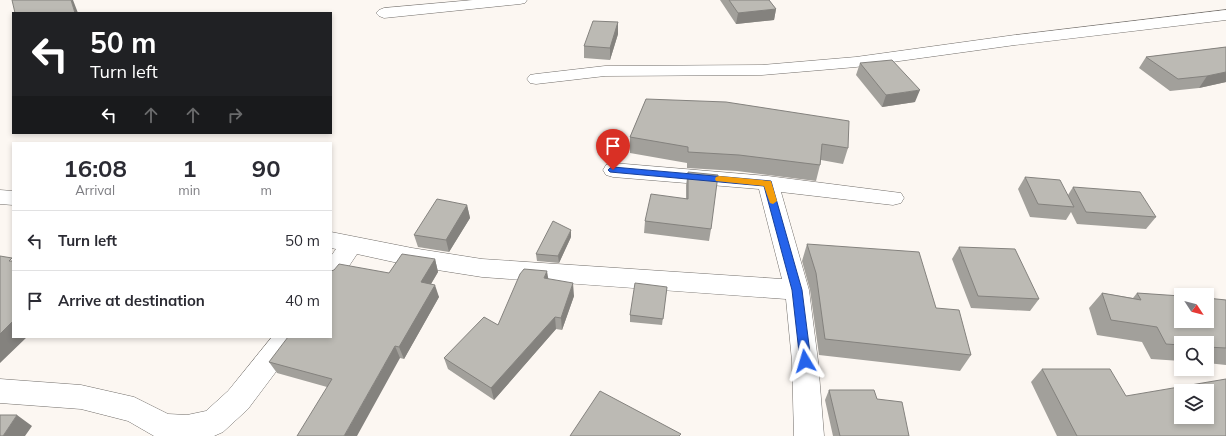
<!DOCTYPE html>
<style>
:root{--surface:#fff;--page:#f2f2f3;--text:#2b2b33;--muted:#7c7c81;--line:#e1e1e2}
body{margin:0;font-family:Mulish,sans-serif;background:var(--page);color:var(--text);height:100vh;display:flex;flex-direction:column;font-size:15px;white-space:nowrap}
*{box-sizing:border-box;margin:0}
p{font-size:13px;color:var(--muted)}
.icon{flex:none;width:22px;height:22px;fill:none;stroke:currentColor;stroke-width:2;stroke-linecap:round;stroke-linejoin:round}
.map{position:relative;flex:1;overflow:hidden}
.drawer{position:absolute;left:12px;top:142px;width:320px;height:196px;display:flex;flex-direction:column;background:var(--surface);border-radius:0px;box-shadow:0 2px 6px #0003}
.drawer>*{flex:none}
.guide{position:absolute;left:12px;top:12px;width:320px;height:122px;border-radius:0px;box-shadow:0 2px 6px #0003;background:#202124;color:#fff;overflow:hidden}
.needle{width:26px;rotate:126deg}
.buttons{position:absolute;left:1174px;top:288px;display:grid;gap:8px}
.buttons a{display:grid;place-items:center;width:40px;height:40px;border-radius:0px;background:var(--surface);box-shadow:0 2px 6px #0003;font-size:20px}
.pin{position:absolute;display:grid;place-items:center;width:34px;height:34px;color:#fff;margin:-41px -17px;border-radius:50% 50% 50% 0;rotate:-45deg;box-shadow:0 0 4px #0007}
.pin .icon{rotate:45deg}
.me{position:absolute;width:44px;margin:-22px;rotate:353deg;stroke-linejoin:round;filter:drop-shadow(0 0 3px #0008)}
.turn{display:flex;align-items:center;gap:14px;height:84px;padding:0 12px;font-size:18px}
.turn .icon{width:52px;height:52px;stroke-width:2.5}
.turn b{display:block;font-size:28px;line-height:34px}
.lanes{display:flex;align-items:center;height:38px;padding:0 12px;background:#0003;justify-content:center;gap:20px;direction:ltr}
.lanes .off{opacity:.35}
.eta{display:flex;justify-content:space-evenly;align-items:center;height:68px;text-align:center}
.eta b{font-size:24px;font-weight:700;line-height:28px}
ul{padding:0;list-style:none}
li{display:flex;align-items:center;gap:12px;height:60px;padding:0 12px;border-top:1px solid var(--line)}
li div{flex:1}
li b{display:block;font-size:15px}
li em{font-style:normal}
.map>svg:first-child{display:block}
.lines{fill:none;stroke-linecap:round;stroke-linejoin:round}
.street-casing{stroke:#726e6a;stroke-width:1}
.street{fill:#fff;fill-rule:evenodd}
.wall{fill:#a2a09b}
.shaded-wall{fill:#84827e}
.building{fill:#bcbab4;stroke:#84827e;fill-rule:evenodd}
.route{fill:#2563eb;stroke:#184099}
.slow{fill:#f59e0b}
</style>
<div class="map">
<svg width="1226" height="436" viewBox="0 0 1226 436">
<rect width="100%" height="100%" fill="#fcf7f2"/>
<g class="lines">
<defs>
<path id="street" d="M473,0H527L525,3L520,4L384,18L379,16L376,13L379,10L384,8Z
M1226,10V20L1015,45L856,67L762,75L605,76L536,84L530,83L527,79L530,75L536,74L605,66L762,65L856,57L1015,35Z
M613,163L768,176L901,193L904,198L901,203L893,205L781,192L809,290L818,361L824,436H794L792,361L786,299L482,277L412,266L357,254L339,281L331,284V256L336,249L331,248V232L412,248L482,259L782,279L759,189L613,177L606,175L603,170L606,165Z
M0,190L13,191V205L0,204Z
M272,337H300L296,345L248,409L223,432L214,436H154L128,421L81,409L0,403V379L81,385L134,397L168,414L187,415L206,411L228,391Z"/>
</defs>
<use href="#street" class="street-casing"/>
<use href="#street" class="street"/>
</g>
<path class="wall" d="M720,0H769L776,9L774,20L736,24Z
M618,22V34L610,60L584,58V46Z
M1226,47V82L1199,88L1170,91L1139,68L1146,57Z
M860,63L915,102L882,107L856,75Z
M646,99L848,148L843,164L821,160L820,165L816,181L737,171L687,168V163L630,153V137Z
M688,172L711,229L709,241L644,233L645,221L686,199V185Z
M1025,177L1068,195L1073,187L1156,217L1146,229L1077,224L1071,212L1066,220L1030,217L1018,189Z
M467,205L470,218L449,252L418,247L414,235Z
M571,237L559,263L537,261L536,254Z
M807,244L936,308L971,355L960,371L819,355L810,290L802,261Z
M959,247L1039,299L1030,311L971,308L952,259Z
M435,259L438,272L431,284L439,297L404,359L400,358L327,387L277,373L269,362L389,273Z
M548,279L574,296L562,330L556,329L494,400L448,369L444,358L498,325Z
M667,287L662,325L630,322V315Z
M1102,293L1133,298L1137,293L1226,300V365L1207,363V343H1181V361L1151,359L1142,342L1097,335L1089,308Z
M1042,369L1126,396L1226,436H1057L1031,382Z
M829,390L877,399L909,436H833L825,400Z"/>
<path class="shaded-wall" d="M71,0H73L78,13H75Z
M776,9L774,20L736,24L738,13Z
M618,22V34L610,60V48Z
M1226,72V82L1199,88L1207,76Z
M920,90L915,102L882,107L886,95Z
M467,205L470,218L449,252L446,240Z
M571,230V237L559,263L558,256Z
M435,259L438,272L425,294L421,282Z
M547,271L549,283L544,278Z
M573,283L574,296L562,330L561,318Z
M435,285L439,297L404,359L399,347Z
M555,317L556,329L494,400L491,388Z
M13,321V337H27L0,363V334Z
M395,346L400,358L357,436H344Z
M17,415L32,426L25,436H3Z"/>
<path class="building" d="M12,0H71L75,13H15Z
M729,0H769L776,9L738,13Z
M593,21L618,22L610,48L584,46Z
M1226,47V72L1207,76L1178,79L1146,57Z
M892,60L920,90L886,95L860,63Z
M646,99L726,102L849,121L848,148L822,144L820,165L739,155L688,152V147L630,137Z
M688,172L718,175L711,229L645,221L651,194L688,199Z
M1025,177L1060,180L1074,207L1038,204Z
M1073,187L1140,192L1156,217L1086,212Z
M437,199L467,205L446,240L414,235Z
M553,221L571,230L558,256L536,254Z
M807,244L919,252L936,308L959,310L971,355L825,339L816,273Z
M959,247L1015,249L1039,299L978,296Z
M402,254L435,259L421,282L435,285L399,347L395,346L344,436H297L332,379L269,362L288,337H331V271L334,270L339,264L389,273Z
M0,256L12,258L9,261H13V321L0,334Z
M524,269L547,271L544,278L573,283L561,318L555,317L491,388L444,358L484,317L498,325L520,274Z
M635,283L667,287L663,319L630,315Z
M1102,293L1141,300L1137,293L1181,296V321H1207V298L1226,300V348L1207,347V343H1181V345L1166,344L1157,327L1111,320Z
M1042,369H1110L1126,396L1226,379V436H1077ZM1181,391H1207V417H1181Z
M829,390H874L877,399L902,402L909,436H840Z
M600,391L681,434L679,436H570Z
M0,415H17L3,436H0Z"/>
<path class="route" d="M613,167L771,181L802,290L811,361L809,364L805,366L801,364L800,361L792,290L764,186L610,172L608,170L610,168Z"/>
<path class="slow" d="M719,176L771,181L777,201L773,204L770,203L764,186L716,181L715,179L716,177Z"/>
</svg>
<div class="buttons">
<a><svg class="needle" viewBox="-14 -14 28 28"><path d="M0-13l5 13h-10z" fill="#e53935"/><path d="M0 13l5-13h-10z" fill="#7c7c81"/></svg></a>
<a><svg class="icon" aria-label="search" viewBox="0 0 24 24"><circle cx="10" cy="10" r="6"/><path d="M15 15l6 6"/></svg></a>
<a><svg class="icon" aria-label="layers" viewBox="0 0 24 24"><path d="M12 4l9 5-9 5-9-5zM3 14l9 5 9-5"/></svg></a>
</div>
<div class="pin" style="left:613px;top:170px;background:#d93025"><svg class="icon" aria-label="arrive" viewBox="0 0 24 24"><path d="M6 21V4h12l-3 4 3 4H6"/></svg></div>
<svg class="me" style="left:805px;top:361px" viewBox="-20 -20 40 40"><path d="M0-17L14 15 0 8-14 15z" fill="#2563eb" stroke="#fff" stroke-width="4"/></svg>
<div class="guide">
<div class="turn"><svg class="icon" aria-label="left" viewBox="0 0 24 24"><path d="M17 20v-9H6M10 6l-5 5 5 5"/></svg><div><b>50 m</b>Turn left</div></div>
<div class="lanes"><svg class="icon" aria-label="left" viewBox="0 0 24 24"><path d="M17 20v-9H6M10 6l-5 5 5 5"/></svg><svg class="icon off" aria-label="ahead" viewBox="0 0 24 24"><path d="M12 20V5M6 11l6-6 6 6"/></svg><svg class="icon off" aria-label="ahead" viewBox="0 0 24 24"><path d="M12 20V5M6 11l6-6 6 6"/></svg><svg class="icon off" aria-label="right" viewBox="0 0 24 24"><path d="M7 20v-9h11M14 6l5 5-5 5"/></svg></div>
</div>
<section class="drawer">
<div class="eta">
<div><b>16:08</b><p>Arrival</p></div>
<div><b>1</b><p>min</p></div>
<div><b>90</b><p>m</p></div>
</div>
<ul>
<li><svg class="icon" aria-label="left" viewBox="0 0 24 24"><path d="M17 20v-9H6M10 6l-5 5 5 5"/></svg><div><b>Turn left</b></div><em>50 m</em></li>
<li><svg class="icon" aria-label="arrive" viewBox="0 0 24 24"><path d="M6 21V4h12l-3 4 3 4H6"/></svg><div><b>Arrive at destination</b></div><em>40 m</em></li>
</ul>
</section>
</div>
